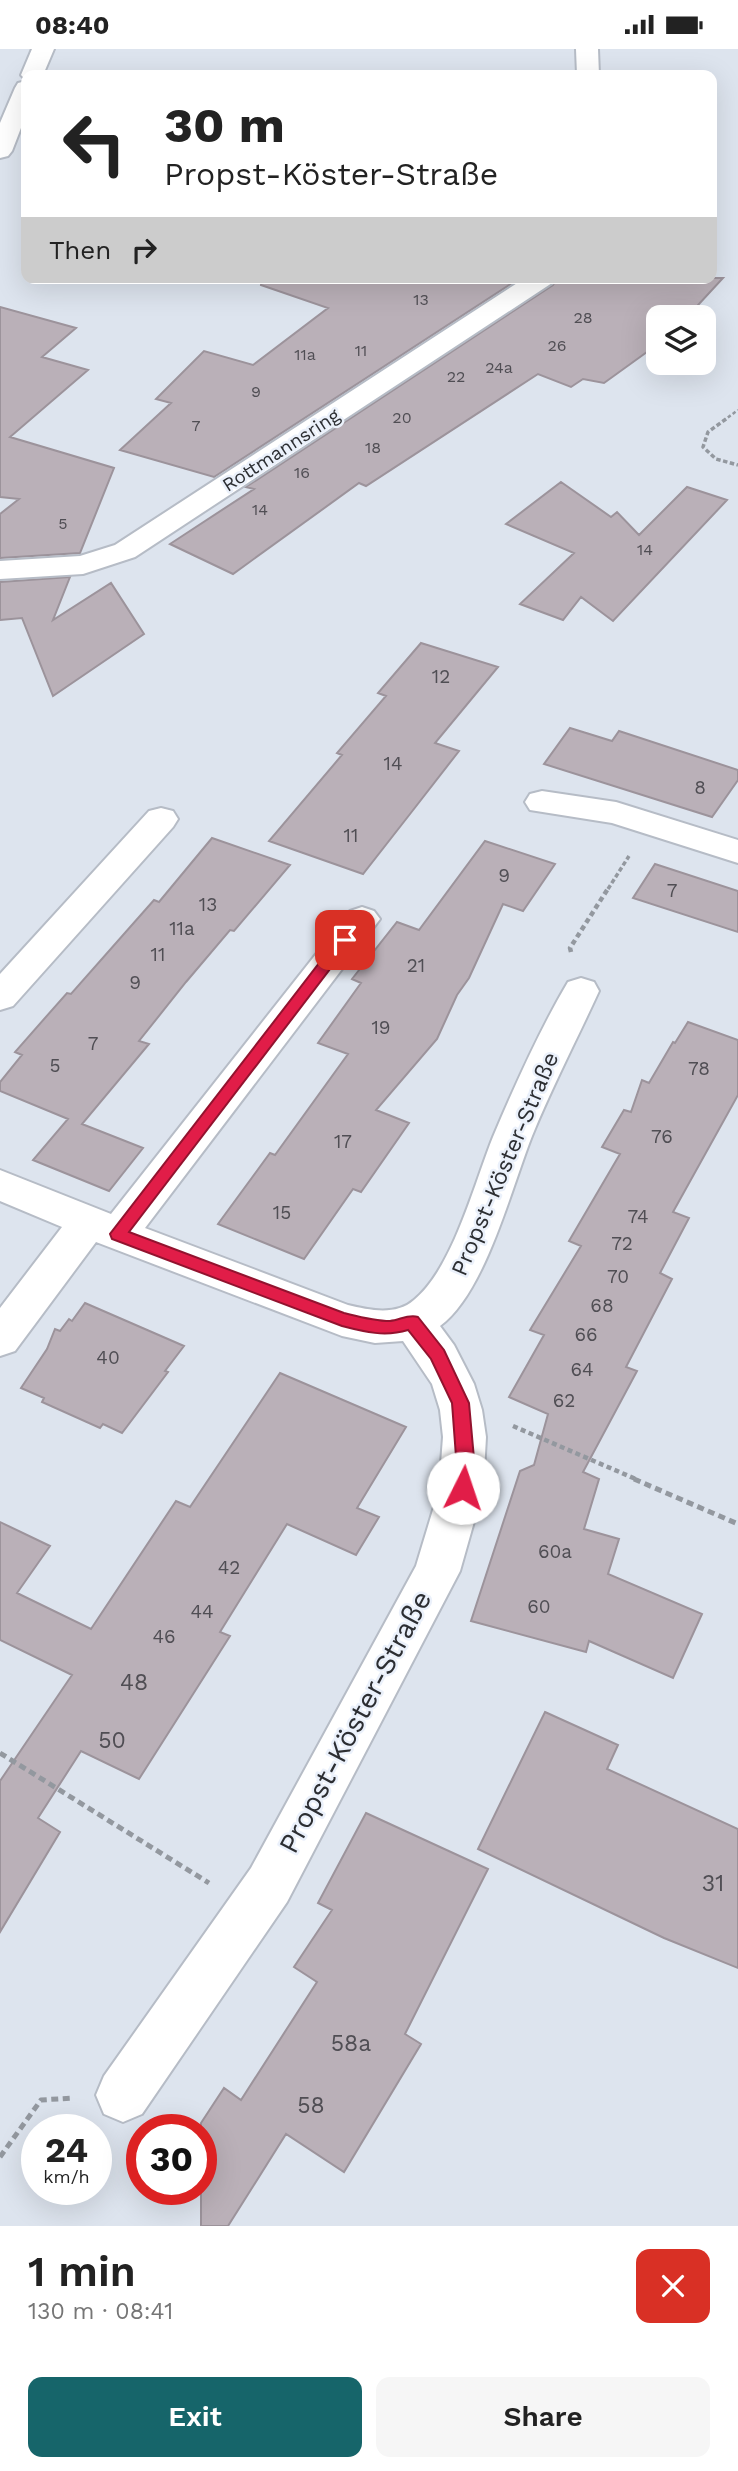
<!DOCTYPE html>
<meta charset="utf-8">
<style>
:root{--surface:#fff;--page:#f6f6f6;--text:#222;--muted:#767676;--accent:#16656a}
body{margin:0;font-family:"Work Sans",sans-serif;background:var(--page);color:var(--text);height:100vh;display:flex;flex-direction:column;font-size:26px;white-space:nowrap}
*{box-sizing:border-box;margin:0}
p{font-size:23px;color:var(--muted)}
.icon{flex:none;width:38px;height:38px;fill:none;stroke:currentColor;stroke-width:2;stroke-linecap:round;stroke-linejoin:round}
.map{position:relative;height:2177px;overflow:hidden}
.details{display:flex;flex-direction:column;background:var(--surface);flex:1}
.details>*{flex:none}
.hud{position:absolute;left:21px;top:21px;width:696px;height:214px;border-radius:14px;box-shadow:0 7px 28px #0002;background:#fff;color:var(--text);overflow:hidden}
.controls{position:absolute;left:646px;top:256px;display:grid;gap:14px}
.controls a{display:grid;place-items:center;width:70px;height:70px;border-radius:14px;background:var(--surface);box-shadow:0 7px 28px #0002;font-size:35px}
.speed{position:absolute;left:21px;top:2065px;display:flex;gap:14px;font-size:35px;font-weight:700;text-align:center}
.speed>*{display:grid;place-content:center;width:91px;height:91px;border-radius:50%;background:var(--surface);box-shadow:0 7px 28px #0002;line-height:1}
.speed small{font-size:18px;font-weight:400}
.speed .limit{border:10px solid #d22;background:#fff;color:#111}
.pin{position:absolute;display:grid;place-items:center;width:60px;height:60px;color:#fff;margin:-30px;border-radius:14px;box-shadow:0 4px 10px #0006}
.me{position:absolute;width:77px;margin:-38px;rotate:4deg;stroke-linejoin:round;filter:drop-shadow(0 0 5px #0008)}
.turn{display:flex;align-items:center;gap:24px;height:147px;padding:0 28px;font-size:32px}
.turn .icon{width:91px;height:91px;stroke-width:2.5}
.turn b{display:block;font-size:49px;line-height:60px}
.then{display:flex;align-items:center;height:66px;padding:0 28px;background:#0003;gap:14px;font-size:26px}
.round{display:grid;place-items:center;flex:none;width:74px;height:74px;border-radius:14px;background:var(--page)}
.summary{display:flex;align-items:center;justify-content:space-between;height:119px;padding:0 28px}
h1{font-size:42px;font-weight:600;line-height:52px}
.primary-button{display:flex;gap:14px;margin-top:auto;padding:14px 28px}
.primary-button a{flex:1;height:80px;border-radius:14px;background:var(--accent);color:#fff;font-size:28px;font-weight:600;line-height:80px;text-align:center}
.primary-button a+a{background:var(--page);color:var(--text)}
.status{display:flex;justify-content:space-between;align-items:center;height:49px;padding:0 35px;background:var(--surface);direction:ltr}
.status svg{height:19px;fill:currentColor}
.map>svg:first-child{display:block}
.building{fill:#bab0b8;stroke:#9c939b;stroke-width:2}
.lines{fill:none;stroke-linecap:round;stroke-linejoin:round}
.minor-casing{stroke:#b6bcc6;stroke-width:4}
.path-far3{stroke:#93989f;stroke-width:2.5;stroke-dasharray:3.5 2.5;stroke-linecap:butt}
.path-far2{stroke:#93989f;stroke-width:3.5;stroke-dasharray:4.5 2.5;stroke-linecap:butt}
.path-far1{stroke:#93989f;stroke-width:4.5;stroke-dasharray:5 3.5;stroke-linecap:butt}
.path{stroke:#93989f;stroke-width:5;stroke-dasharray:7 4.5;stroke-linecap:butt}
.minor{fill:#fff;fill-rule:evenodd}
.route{fill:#e11d48;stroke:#92132f;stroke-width:2}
.labels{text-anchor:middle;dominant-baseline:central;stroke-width:5;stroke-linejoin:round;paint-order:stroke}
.far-number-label{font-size:16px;fill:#504e54}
.far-street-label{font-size:19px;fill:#2c2e32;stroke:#ebf1fb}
.number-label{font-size:19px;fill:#504e54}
.street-label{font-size:23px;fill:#2c2e32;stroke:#ebf1fb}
.near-number-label{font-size:23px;fill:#504e54}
.near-street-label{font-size:28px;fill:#2c2e32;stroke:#ebf1fb}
</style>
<div class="status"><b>08:40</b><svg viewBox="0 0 49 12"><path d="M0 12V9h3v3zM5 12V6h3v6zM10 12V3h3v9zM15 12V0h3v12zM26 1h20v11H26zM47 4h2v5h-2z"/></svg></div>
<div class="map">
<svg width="738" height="2177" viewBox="0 0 738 2177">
<rect width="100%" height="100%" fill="#dde4ee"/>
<path class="building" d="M262,229H520L214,428L120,401L171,354L156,350L204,302L253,316L328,259L261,236Z
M557,229H723L687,268H658V295L604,334L583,330L571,338L538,325L366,437L359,434L233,525L170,495L254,440L246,438L553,236Z
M0,258L76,279L42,308L88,321L10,388L114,419L80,504L0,509V465L19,450L0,448Z
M561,433L611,468L617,463L639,486L687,438L727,451L613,572L581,548L563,571L520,555L574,504L506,475Z
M70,528L53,571L111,534L144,585L53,647L22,569L0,571V533Z
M421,594L498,618L435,694L459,702L410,765L363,825L269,792L342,706L337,704L386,647L378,644Z
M570,679L612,692L619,682L738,721V731L712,768L544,715Z
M212,789L290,816L234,882L230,881L186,933L139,992L149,995L82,1075L143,1099L109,1142L33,1111L68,1070L0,1042V1033L22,1006L15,1003L67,944L71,945L154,851L159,853Z
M485,792L555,815L523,862L503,855L469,929L457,946L437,990L376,1061L409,1074L361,1143L353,1140L304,1210L218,1175L270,1104L275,1106L348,1005L318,994L361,934L352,930L397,873L419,881Z
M655,815L738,842V883L633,849Z
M688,973L738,991V1046L673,1163L689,1169L660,1224L672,1230L626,1318L637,1322L583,1423L599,1430L584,1480L619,1490L608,1525L702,1565L673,1629L589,1592L586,1603L471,1572L520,1422L534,1416L548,1365L509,1348L544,1286L530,1281L581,1197L569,1192L620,1105L602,1098L624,1061L631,1063L642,1031L649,1034L673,993L675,994Z
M85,1254L184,1297L165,1322L168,1323L122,1384L103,1375L100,1379L42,1353L44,1349L21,1339L47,1300L55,1280L60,1282L69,1270L72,1272Z
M280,1324L406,1378L357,1459L379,1468L356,1506L287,1475L220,1583L230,1587L139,1730L81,1702L38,1769L60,1783L0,1883V1732L72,1626L0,1591V1473L50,1497L17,1544L91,1580L176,1452L190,1458Z
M545,1663L618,1696L607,1720L738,1780V1919L664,1889L478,1800Z
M366,1764L488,1820L405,1985L421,1995L344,2123L286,2085L228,2177H201V2074L224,2039L241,2051L317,1933L294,1918L332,1861L318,1854Z"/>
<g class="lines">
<defs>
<path id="minor" d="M32,0H54L43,26H26V31L21,26Z
M576,0H598L599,26H577Z
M26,32V66L12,102L8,107L0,109V74L15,39L18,34Z
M525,229H555L552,234L135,508L83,525L0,530V512L80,507L115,496Z
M542,742L616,753L738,791V814L612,774L530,761L525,753L530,745Z
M161,759L173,762L178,770L173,778L13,957L0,961V925L149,762Z
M362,858L374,862L380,870L374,878L145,1179L348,1256C369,1261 396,1267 414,1251C453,1219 474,1135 493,1088C515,1036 539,982 568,933L581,929L594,933L599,942C577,990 552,1038 532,1087C511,1140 485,1244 440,1277L454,1296L474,1335L482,1361L486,1388L483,1441L460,1522L287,1853L142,2065L123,2073L104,2065L96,2046L104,2027L251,1819L416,1517L439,1441L443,1388L440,1361L432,1335L403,1292L375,1294L342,1287L96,1193L15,1302L0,1307V1259L62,1178L0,1152V1121L111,1165L350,862Z"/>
</defs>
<use href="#minor" class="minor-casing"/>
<path class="path-far3" d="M723,372L738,361"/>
<path class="path-far2" d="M726,370L708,383L703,398L716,410L738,416
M608,840L629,807"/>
<path class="path-far1" d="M571,903L570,899L609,838
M513,1377L638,1431"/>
<path class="path" d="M634,1430L738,1475
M0,1704L209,1834
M0,2108L41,2051L73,2049"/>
<use href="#minor" class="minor"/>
</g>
<path class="route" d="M345,886L350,887L353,891L350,894L129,1183L344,1264C360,1268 374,1272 390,1272C400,1271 408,1265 418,1268L444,1301L469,1354L475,1421L469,1444L463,1447L456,1444L454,1439L457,1421L452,1354L431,1310L408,1281C385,1288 365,1283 342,1277L112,1190L110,1185L340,887Z"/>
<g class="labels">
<g class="far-number-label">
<text x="421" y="250">13</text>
<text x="583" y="268">28</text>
<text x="557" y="296">26</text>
<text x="361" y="301">11</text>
<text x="305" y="305">11a</text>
<text x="499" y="318">24a</text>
<text x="456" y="327">22</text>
<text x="256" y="342">9</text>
<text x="402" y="368">20</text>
<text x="196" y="376">7</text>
<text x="373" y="398">18</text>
<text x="302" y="423">16</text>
<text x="260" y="460">14</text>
<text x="63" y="474">5</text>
<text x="645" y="500">14</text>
</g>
<g class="far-street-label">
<text transform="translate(281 401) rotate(-33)">Rottmannsring</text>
</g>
<g class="number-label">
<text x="441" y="627">12</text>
<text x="393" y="714">14</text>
<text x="700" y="738">8</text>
<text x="351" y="786">11</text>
<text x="504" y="826">9</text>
<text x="672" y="841">7</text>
<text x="208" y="855">13</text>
<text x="182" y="879">11a</text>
<text x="158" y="905">11</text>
<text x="416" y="916">21</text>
<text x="135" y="933">9</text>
<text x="381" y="978">19</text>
<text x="93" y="994">7</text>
<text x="55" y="1016">5</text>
<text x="699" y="1019">78</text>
<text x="662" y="1087">76</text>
<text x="343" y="1092">17</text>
<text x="282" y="1163">15</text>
<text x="638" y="1167">74</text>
<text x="622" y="1194">72</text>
<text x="618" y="1227">70</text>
<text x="602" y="1256">68</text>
<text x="586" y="1285">66</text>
<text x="108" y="1308">40</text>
<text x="582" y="1320">64</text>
<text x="564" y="1351">62</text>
<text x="555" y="1502">60a</text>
<text x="229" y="1518">42</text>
<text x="539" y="1557">60</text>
<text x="202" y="1562">44</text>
<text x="164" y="1587">46</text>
</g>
<g class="street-label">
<text transform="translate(505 1115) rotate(-67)">Propst-Köster-Straße</text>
</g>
<g class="near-number-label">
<text x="134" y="1633">48</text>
<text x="112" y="1691">50</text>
<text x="713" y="1834">31</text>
<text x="351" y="1994">58a</text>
<text x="311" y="2056">58</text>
</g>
<g class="near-street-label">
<text transform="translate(355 1673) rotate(-62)">Propst-Köster-Straße</text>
</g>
</g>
</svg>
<div class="controls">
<a><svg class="icon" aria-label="layers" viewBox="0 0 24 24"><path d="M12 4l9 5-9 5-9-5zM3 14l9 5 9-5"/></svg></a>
</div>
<div class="speed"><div>24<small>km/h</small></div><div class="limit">30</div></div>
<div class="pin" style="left:345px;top:891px;background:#d93025"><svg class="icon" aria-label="arrive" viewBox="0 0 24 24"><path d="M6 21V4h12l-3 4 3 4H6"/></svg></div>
<svg class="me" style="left:463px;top:1439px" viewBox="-20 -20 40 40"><circle r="19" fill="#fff"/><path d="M0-13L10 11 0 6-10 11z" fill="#e11d48"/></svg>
<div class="hud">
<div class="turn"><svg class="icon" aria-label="left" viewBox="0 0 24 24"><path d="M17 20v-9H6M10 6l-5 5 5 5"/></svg><div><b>30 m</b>Propst-Köster-Straße</div></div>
<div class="then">Then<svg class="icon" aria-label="right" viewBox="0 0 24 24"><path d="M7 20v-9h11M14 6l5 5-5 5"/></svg></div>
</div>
</div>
<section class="details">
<div class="summary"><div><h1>1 min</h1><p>130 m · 08:41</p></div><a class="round" style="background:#d93025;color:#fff"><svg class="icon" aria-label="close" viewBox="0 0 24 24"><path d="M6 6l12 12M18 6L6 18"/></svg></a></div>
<div class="primary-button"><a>Exit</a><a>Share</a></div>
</section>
